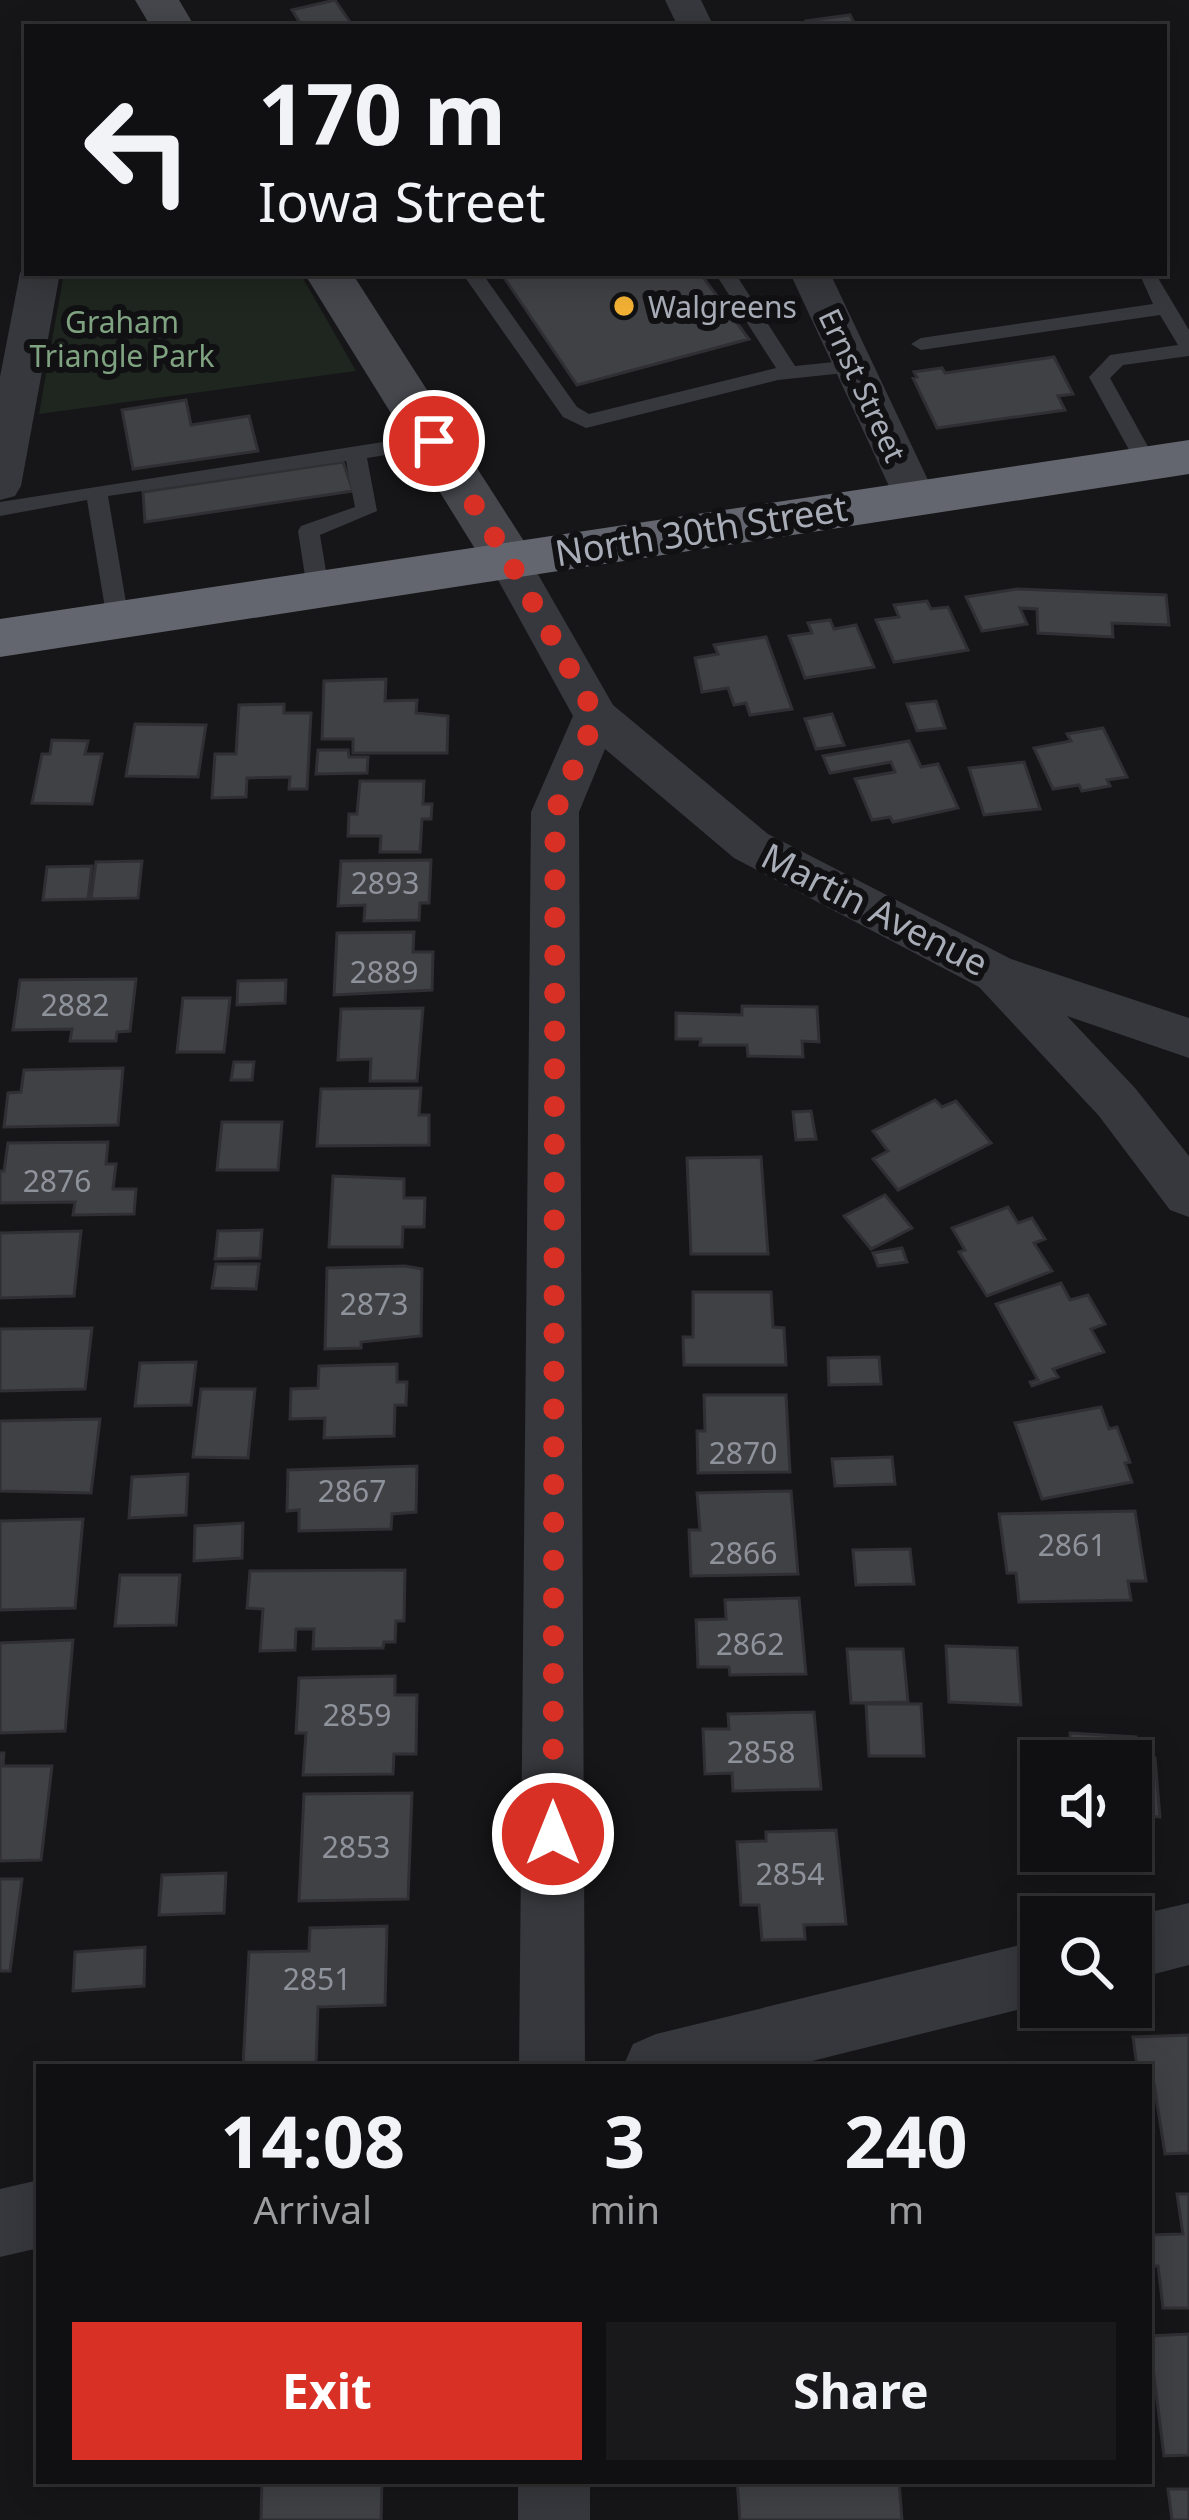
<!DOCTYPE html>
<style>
:root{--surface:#101012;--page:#19191b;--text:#f1f3f6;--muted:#9c9d9f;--line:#303032;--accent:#d93025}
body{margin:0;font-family:"Noto Sans",sans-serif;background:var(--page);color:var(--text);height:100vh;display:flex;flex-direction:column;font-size:45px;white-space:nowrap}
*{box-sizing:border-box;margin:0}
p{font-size:39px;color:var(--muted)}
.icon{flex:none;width:66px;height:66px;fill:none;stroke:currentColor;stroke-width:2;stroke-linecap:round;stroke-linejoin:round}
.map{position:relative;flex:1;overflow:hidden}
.panel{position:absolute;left:36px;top:2064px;width:1116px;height:420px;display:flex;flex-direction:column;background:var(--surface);border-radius:0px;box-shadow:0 6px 30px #0003,0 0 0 3px var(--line)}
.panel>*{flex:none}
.top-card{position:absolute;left:24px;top:24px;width:1143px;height:252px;border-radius:0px;box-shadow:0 6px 30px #0003,0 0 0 3px var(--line);background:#101012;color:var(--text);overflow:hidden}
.controls{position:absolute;left:1020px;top:1740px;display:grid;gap:24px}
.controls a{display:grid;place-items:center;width:132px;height:132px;border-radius:0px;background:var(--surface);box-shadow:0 6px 30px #0003,0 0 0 3px var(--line);font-size:60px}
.pin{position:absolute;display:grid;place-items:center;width:102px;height:102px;color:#fff;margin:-51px;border:6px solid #fff;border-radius:50%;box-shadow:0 3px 12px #0007}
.me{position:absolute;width:132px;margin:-66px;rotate:0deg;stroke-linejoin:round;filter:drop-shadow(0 0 9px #0008)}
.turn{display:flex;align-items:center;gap:42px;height:252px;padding:0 36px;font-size:54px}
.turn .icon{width:156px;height:156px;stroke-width:2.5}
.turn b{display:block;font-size:84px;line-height:102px}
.eta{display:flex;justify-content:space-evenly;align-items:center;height:204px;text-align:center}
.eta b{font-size:72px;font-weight:700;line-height:84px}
.cta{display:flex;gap:24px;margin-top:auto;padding:24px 36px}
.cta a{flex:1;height:138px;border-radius:0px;background:var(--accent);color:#fff;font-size:48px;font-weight:700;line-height:138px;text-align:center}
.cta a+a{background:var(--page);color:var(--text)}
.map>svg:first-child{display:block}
.green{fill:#1e261f}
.building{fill:#404145;stroke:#303034;stroke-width:3}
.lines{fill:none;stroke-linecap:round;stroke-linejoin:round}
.lane{fill:#37383d;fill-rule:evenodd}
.street{fill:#37383d;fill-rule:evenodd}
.secondary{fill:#45474d;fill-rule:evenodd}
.highway{fill:#63666e;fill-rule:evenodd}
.route{stroke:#d93025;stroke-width:21;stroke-dasharray:0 37.8}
.poi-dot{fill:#f2b134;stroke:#111113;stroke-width:4.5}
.labels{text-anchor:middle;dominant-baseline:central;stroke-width:12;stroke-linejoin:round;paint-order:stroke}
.far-poi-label{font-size:30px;fill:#a8adb8;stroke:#111113;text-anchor:start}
.far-park-label{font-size:30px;fill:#7fa381;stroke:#111113}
.far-street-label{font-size:30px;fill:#a8adb8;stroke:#111113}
.number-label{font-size:30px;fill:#8e929b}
.street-label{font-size:36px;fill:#a8adb8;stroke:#111113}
</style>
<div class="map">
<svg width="1189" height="2520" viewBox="0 0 1189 2520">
<rect width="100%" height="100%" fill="#161618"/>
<path class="green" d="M64,273H300L356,371L39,414Z"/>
<path class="building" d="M335,0L352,25L296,27L300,23L292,10Z
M850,15L856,27H809L806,21Z
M501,273H700L749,339L577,385Z
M1054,357L1073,394L1058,396L1065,410L937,428L913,378L917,377L914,372L942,368L945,373Z
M186,400L191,425L249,416L258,451L133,469L122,410Z
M343,462L353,491L145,522L143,492Z
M1017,589L1166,595L1169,625L1112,623L1113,637L1038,633L1037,609L1020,608L1027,624L982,631L966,597Z
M927,601L931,609L948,607L968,650L894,662L876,620L899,617L894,605Z
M830,620L834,629L856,625L874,667L805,678L789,636L812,633L808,623Z
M766,637L792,709L750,715L746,703L734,705L728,688L702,692L695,658L718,654L714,645Z
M386,679L385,701L417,700L416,713L448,716L447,753H353V739H322L324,681Z
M936,701L945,728L917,731L907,704Z
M284,704V713H311L307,789H289L290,777L247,778L246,797L212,798L215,754H236L239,705Z
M832,714L844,745L816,749L805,719Z
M135,724L206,725L198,777L126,776Z
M1103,728L1127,777L1107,780L1110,786L1082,791L1079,785L1053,789L1034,748L1071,741L1067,734Z
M52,740L88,741L85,754H102L92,804L32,803L42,754H50Z
M909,741L921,767L938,764L958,808L893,822L890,817L872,820L855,779L895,772L891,762L830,773L823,756Z
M318,750H348L349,757H368L367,773L316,774Z
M1024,762L1040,809L984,815L969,768Z
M360,781H424L423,804H432L431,819H422L420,852H380L381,836H348L349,814H357Z
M431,860L429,903H420L419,920L364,921L365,905L338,906L341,861Z
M142,861L138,898L91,899L96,862Z
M92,866L88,899L43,900L47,867Z
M414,932L413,952H433L432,990L334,995L337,933Z
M136,979L130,1031L117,1032L116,1041H70L72,1029L13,1030L20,980Z
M286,980L285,1003L237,1005L238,981Z
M183,998H230L224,1052H177Z
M742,1006L817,1007L819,1042L802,1041L803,1057L748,1056L747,1045H700L701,1039H676V1013L742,1015Z
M423,1008L417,1081H370L371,1059L338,1060L341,1009Z
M234,1062H254L252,1080H231Z
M123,1068L118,1125L4,1127L8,1093L21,1092L24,1070Z
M421,1088L419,1115H429V1145L317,1146L321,1089Z
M935,1100L942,1107L956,1101L991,1143L898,1190L873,1159L888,1151L873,1131Z
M811,1111L816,1139L796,1140L793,1112Z
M222,1122H282L278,1170H217Z
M108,1142L106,1164H116L113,1189H136L134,1214L73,1215L75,1202L0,1203V1171H4L8,1143Z
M761,1157L768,1254H691L687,1158Z
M333,1176L404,1179V1198H425L424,1227H403L402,1247H329Z
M885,1195L912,1228L871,1249L844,1216Z
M1008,1207L1018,1223L1032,1218L1045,1239L1034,1243L1052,1271L987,1296L959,1252L965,1250L952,1228Z
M262,1230L260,1258L215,1259L218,1231Z
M81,1231L74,1296L0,1298V1233Z
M902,1248L907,1262L878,1266L873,1253Z
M216,1264H259L256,1289L212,1288Z
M405,1266L422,1269L421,1336L361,1342V1348L325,1349L327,1268Z
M1061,1283L1070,1300L1088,1295L1105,1324L1091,1329L1104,1352L1053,1369L1058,1377L1032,1386L1030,1382L1038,1380L996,1304Z
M693,1292H771L773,1327L784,1328L786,1365H684L683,1337H693Z
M92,1328L85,1389L0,1391V1329Z
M879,1357L881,1384L829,1385L828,1358Z
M196,1362L191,1405L135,1406L140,1363Z
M397,1364V1382H407L406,1405H395L394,1436L324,1438L325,1418L290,1419L291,1389L318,1388L319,1366Z
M201,1389H255L248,1458L193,1457Z
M704,1395H786L790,1472L698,1473L697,1431H705Z
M1101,1407L1109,1429L1117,1427L1130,1462L1125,1463L1132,1482L1042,1499L1015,1423Z
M100,1419L91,1493L0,1491V1421Z
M892,1457L895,1484L835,1486L832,1459Z
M417,1466L416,1512L392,1514L391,1529L299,1531V1510L287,1511L288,1470Z
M188,1474L186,1515L129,1518L132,1477Z
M791,1491L798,1574L691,1576L689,1530H700L697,1493Z
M1135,1511L1146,1581H1128L1131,1600L1019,1602L1016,1573H1007L999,1514Z
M83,1519L75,1608L0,1610V1521Z
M243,1523L242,1558L194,1561L195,1526Z
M910,1549L914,1584L856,1585L853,1550Z
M405,1570L404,1621H396L395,1642H384L383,1648L313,1649L314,1629H296L295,1650L260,1651L263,1609L247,1608L250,1571Z
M120,1575H180L176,1625L115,1626Z
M799,1598L806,1674L730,1675L729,1667H698L696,1620L726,1619L725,1600Z
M73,1640L65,1731L0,1733V1643Z
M946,1646L1017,1648L1021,1705L949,1702Z
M847,1649H903L908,1702L851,1703Z
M395,1676V1695H417L416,1754H394L393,1774L303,1775L306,1733H296L299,1678Z
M866,1704H921L924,1756H869Z
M814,1712L821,1789L733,1791L732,1773L705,1774L703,1729H729L728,1714Z
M1070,1733L1136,1737L1137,1756L1155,1758L1160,1817L1131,1815V1761H1071Z
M0,1753H4L3,1766H52L41,1860L0,1861Z
M412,1793L408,1899L299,1901L304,1794Z
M836,1830L846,1924L804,1925L805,1939L762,1940L759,1905H741L737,1842L766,1841V1832Z
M226,1873L224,1913L159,1915L162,1875Z
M0,1879H22L10,1971H0Z
M387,1926L385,2005L318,2007L316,2066L243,2067L249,1952L309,1951L310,1928Z
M145,1947L144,1986L73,1991L75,1952Z
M1189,2035V2153L1165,2154L1154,2084L1149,2085V2067H1137L1133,2037Z
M1177,2194H1189V2308H1163L1158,2266H1149V2235L1183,2234Z
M1189,2334V2455L1164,2456L1149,2336Z
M262,2481H382L381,2520H261Z
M737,2481H899L902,2520H740Z
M1168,2489H1189V2520H1172Z"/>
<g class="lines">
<path class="lane" d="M462,273H482L577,407L589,414L776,368L715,273H735L795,366L854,360L864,366L854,372L778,380L586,428L563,417Z
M1139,273H1155L1189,330V356L1123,365L1110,378L1157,463L1153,468H1139L1089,377L1110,355L1178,345L1160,315L921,350L911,344L921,338L1153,304Z
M434,434L444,441L441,446L367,458L377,511L320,535L329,589L318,596L307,589L298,531L301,526L355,507L346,461L108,496L129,620L118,628L107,620L87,500L0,516V502Z"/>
<path class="street" d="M665,0H701L714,27H678Z
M27,264V273H60L21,486L15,496L0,500V377L20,273Z
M790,273H830L936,497L930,507L915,511L900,507L894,497Z
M509,545L524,550L613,705L768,834L1011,959L1189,1018V1058L1067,1016L1135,1088L1189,1156V1217L1170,1210L1099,1116L979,987L734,858L605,749L579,812L585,2067H519L531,812L573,716L487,560L494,550Z
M1189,1903V1965L1131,1980L1129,1917Z
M1041,1940V2004L788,2067H623L633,2044L656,2034Z
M39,2180V2248L0,2257V2189Z
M518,2481H590V2520H518Z"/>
<path class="secondary" d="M135,0H179L195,27H151Z
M304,273H352L536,560L528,573L509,578L490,573Z"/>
<path class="highway" d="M1189,440V474L0,657V619Z"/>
</g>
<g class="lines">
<path class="route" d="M434,441L509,560L596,716L555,812L553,1834"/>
</g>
<circle class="poi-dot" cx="624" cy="306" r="12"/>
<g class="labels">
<g class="far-poi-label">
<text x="648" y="306">Walgreens</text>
</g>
<g class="far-park-label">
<text x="122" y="321">Graham<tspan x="122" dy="34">Triangle Park</tspan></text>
</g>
<g class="far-street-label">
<text transform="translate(863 385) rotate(65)">Ernst Street</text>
</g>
<g class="number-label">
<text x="385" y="882">2893</text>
<text x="384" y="971">2889</text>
<text x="75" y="1004">2882</text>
<text x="57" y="1180">2876</text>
<text x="374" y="1303">2873</text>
<text x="743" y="1452">2870</text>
<text x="352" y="1490">2867</text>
<text x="1072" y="1544">2861</text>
<text x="743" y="1552">2866</text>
<text x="750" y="1643">2862</text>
<text x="357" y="1714">2859</text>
<text x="761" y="1751">2858</text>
<text x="356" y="1846">2853</text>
<text x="790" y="1873">2854</text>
<text x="317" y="1978">2851</text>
</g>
<g class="street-label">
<text transform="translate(701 530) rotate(-9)">North 30th Street</text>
<text transform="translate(875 909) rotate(27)">Martin Avenue</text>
</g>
</g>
</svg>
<div class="controls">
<a><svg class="icon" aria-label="sound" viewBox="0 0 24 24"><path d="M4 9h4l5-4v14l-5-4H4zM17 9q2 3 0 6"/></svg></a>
<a><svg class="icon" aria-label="search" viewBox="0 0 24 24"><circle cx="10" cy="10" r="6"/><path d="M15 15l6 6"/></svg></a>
</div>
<div class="pin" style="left:434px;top:441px;background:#d93025"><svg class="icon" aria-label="arrive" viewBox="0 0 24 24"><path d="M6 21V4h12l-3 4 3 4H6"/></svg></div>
<svg class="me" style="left:553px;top:1834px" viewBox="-20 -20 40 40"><circle r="17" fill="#d93025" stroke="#fff" stroke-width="3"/><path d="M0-11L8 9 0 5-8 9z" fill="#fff"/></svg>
<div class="top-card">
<div class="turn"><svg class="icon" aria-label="left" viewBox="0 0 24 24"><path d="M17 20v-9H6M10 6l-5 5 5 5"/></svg><div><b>170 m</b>Iowa Street</div></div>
</div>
<section class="panel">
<div class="eta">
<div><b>14:08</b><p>Arrival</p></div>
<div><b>3</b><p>min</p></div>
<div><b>240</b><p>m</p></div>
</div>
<div class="cta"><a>Exit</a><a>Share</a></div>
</section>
</div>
